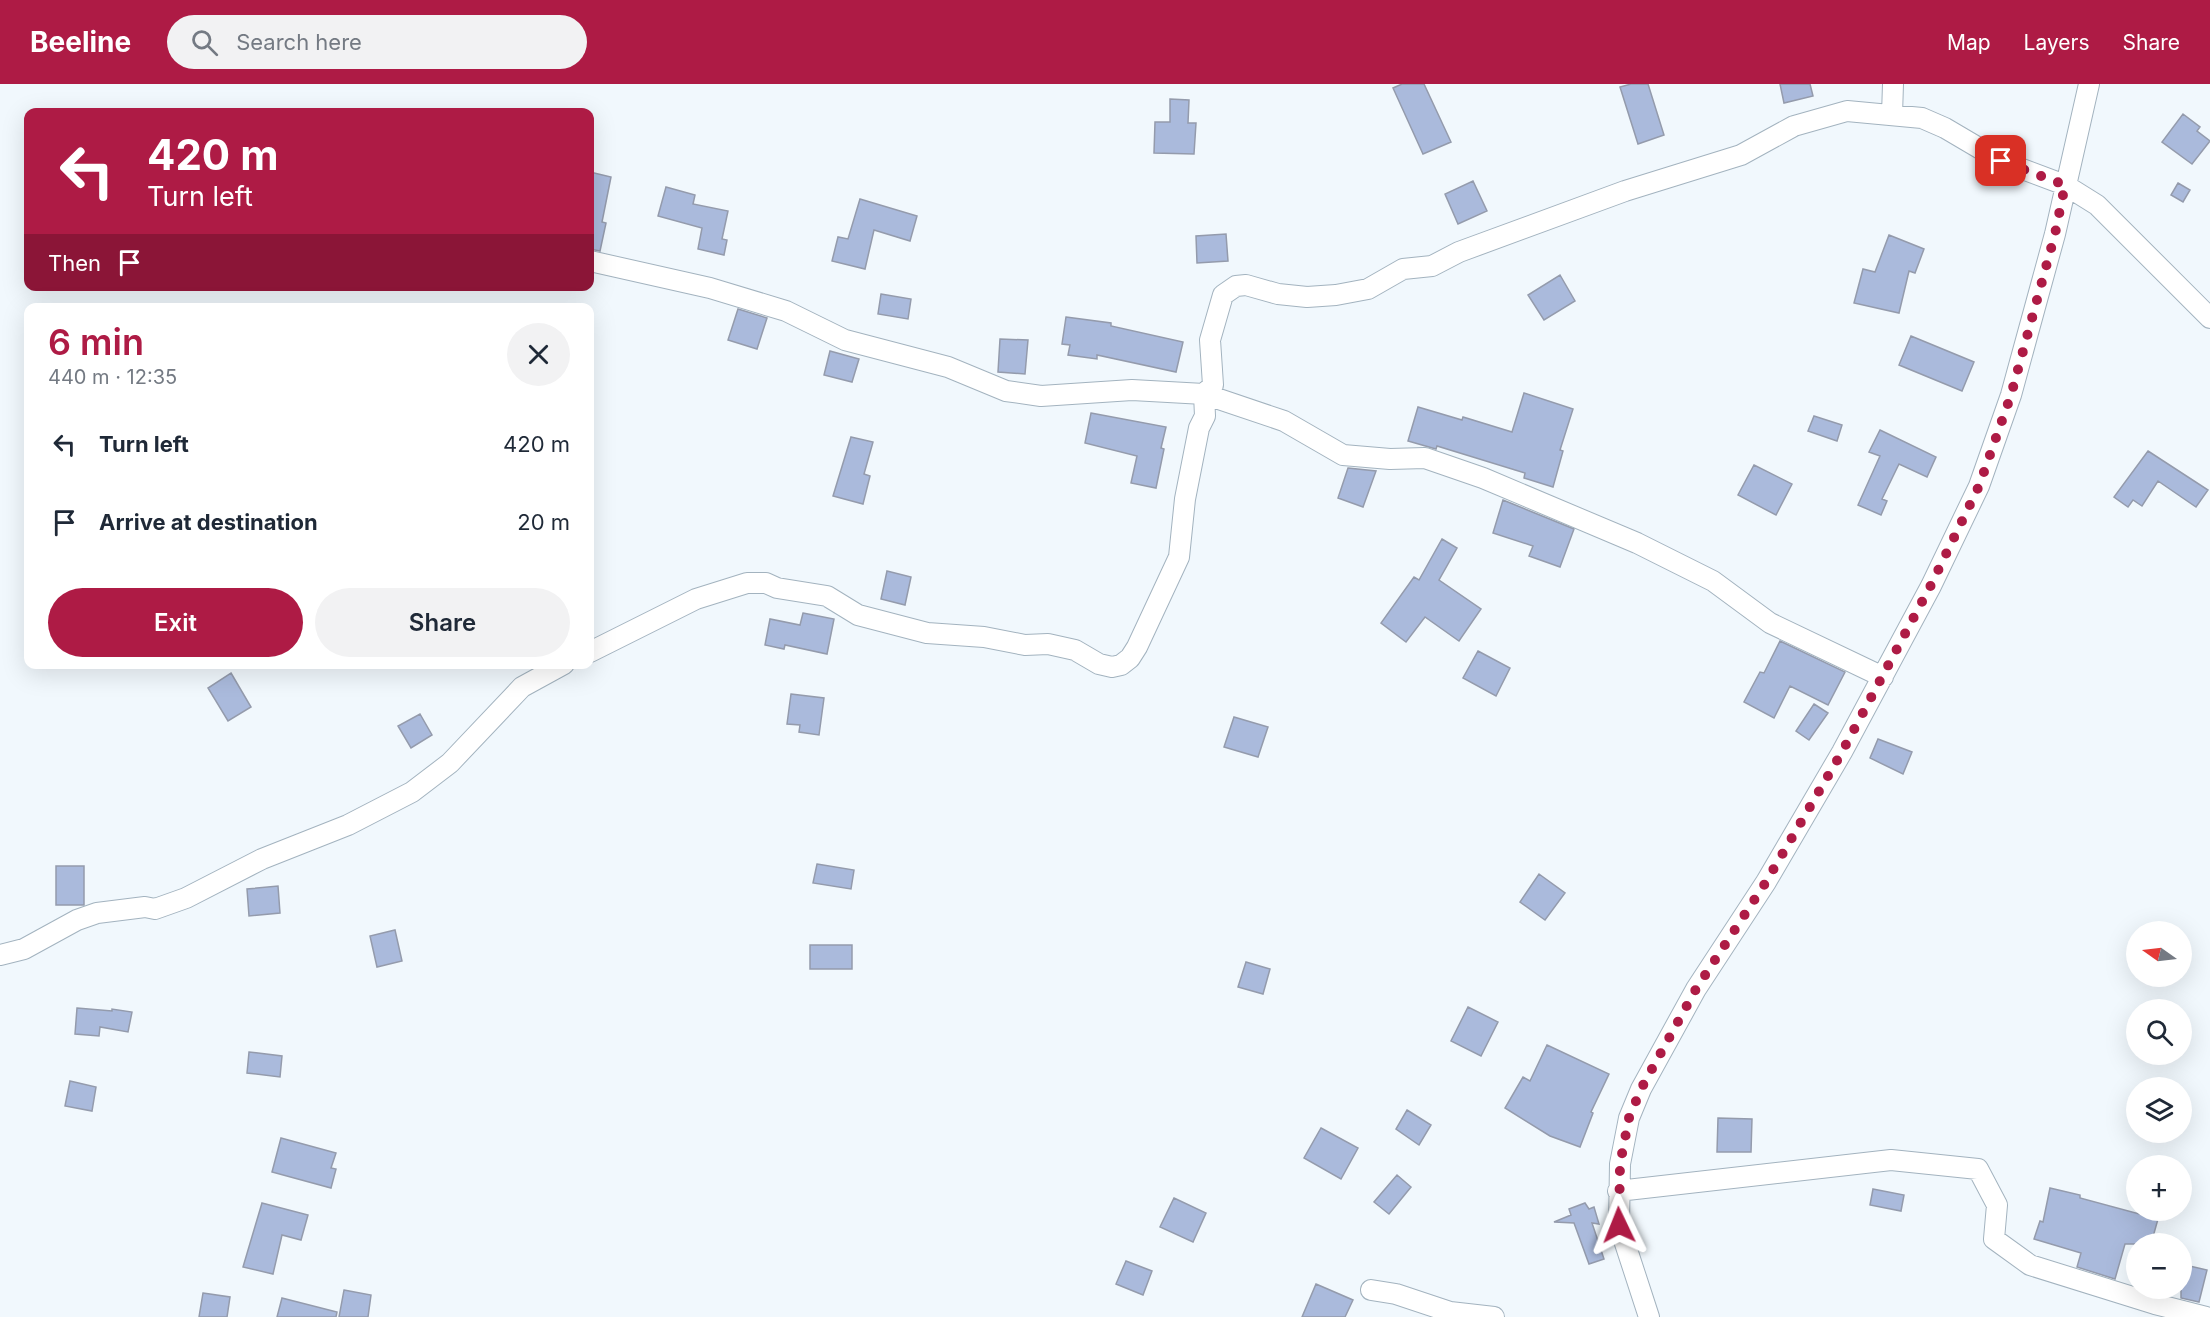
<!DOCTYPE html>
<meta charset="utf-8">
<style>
:root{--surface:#fff;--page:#f2f2f3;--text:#1f2937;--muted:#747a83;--accent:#ae1b45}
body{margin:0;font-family:Inter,sans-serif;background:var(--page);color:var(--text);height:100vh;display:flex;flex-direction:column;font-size:22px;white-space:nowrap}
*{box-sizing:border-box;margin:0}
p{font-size:20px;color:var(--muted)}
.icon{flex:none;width:33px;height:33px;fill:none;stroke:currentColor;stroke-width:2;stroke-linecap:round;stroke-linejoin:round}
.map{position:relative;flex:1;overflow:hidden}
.sheet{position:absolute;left:24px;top:219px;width:570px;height:366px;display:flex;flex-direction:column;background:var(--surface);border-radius:12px;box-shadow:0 6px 24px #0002}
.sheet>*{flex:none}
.guide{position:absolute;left:24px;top:24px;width:570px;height:183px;border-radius:12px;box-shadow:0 6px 24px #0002;background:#ae1b45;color:#fff;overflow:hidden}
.needle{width:39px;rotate:284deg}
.controls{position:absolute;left:2126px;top:837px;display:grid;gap:12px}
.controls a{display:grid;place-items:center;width:66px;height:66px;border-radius:50%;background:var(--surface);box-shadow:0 6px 24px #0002;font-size:30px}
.pin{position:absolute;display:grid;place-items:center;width:51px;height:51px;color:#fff;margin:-26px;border-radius:12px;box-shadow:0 3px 9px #0006}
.me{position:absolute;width:66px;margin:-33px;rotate:358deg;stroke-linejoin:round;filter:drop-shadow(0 0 4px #0008)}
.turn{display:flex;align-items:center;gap:21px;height:126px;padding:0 24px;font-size:27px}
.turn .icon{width:78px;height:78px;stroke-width:2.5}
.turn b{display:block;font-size:42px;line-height:51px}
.then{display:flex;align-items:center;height:57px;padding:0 24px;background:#0003;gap:12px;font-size:22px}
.round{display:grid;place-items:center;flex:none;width:63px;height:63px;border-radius:32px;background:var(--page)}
.headline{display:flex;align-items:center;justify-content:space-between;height:102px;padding:0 24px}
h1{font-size:36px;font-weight:600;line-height:45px;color:var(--accent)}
.primary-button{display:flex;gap:12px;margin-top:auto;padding:12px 24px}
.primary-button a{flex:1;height:69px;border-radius:36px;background:var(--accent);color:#fff;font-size:24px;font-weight:600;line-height:69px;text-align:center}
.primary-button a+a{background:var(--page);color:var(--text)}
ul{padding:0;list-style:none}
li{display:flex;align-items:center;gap:18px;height:78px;padding:0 24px}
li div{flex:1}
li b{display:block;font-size:22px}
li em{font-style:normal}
header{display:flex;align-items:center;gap:36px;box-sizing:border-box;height:84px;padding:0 30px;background:var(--accent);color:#fff}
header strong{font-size:28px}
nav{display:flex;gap:33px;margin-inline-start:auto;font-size:21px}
.search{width:420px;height:54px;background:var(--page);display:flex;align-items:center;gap:15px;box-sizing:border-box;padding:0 21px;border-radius:33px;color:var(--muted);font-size:22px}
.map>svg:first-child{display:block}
.building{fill:#aabadc;stroke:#949bac;stroke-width:1.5}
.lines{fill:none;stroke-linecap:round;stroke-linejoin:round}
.minor-casing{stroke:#a3b3bf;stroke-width:22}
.minor{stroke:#fff;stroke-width:20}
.route{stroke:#ae1b45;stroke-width:10;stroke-dasharray:0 18}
</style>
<header>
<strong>Beeline</strong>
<div class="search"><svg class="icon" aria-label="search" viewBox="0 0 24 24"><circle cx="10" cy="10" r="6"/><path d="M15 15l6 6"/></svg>Search here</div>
<nav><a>Map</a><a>Layers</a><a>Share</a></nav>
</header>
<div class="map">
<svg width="2210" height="1233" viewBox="0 0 2210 1233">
<rect width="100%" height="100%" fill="#f1f8fd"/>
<path class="building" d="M1402,0H1424L1451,58L1423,70L1393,4Z
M1631,0H1648L1664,51L1638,60L1620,3Z
M1780,0H1810L1813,12L1784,19Z
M1170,15L1189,16L1188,39H1196L1194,70L1154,69L1155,38H1170Z
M2183,30L2200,43L2197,47L2210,57L2192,80L2162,58Z
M590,88L611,93L602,138L606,139L600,167L590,165Z
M1473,97L1487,127L1458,140L1445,110Z
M2178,99L2190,106L2183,118L2171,111Z
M666,103L695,111L693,120L728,127L722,155L727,156L724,171L698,165L702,144L658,132Z
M860,115L917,132L910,157L874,146L865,185L832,177L838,153L848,155Z
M1226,150L1228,177L1197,179L1196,152Z
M1889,151L1924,165L1915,189L1909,187L1899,229L1854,219L1863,185L1875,188Z
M1560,191L1575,217L1544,236L1528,211Z
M881,210L911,215L908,235L878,230Z
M738,225L767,234L757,265L728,256Z
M1066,233L1111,239V242L1183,258L1176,288L1097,271V275L1068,271L1070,261L1062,260Z
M1911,252L1974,278L1962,307L1899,281Z
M1000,255L1028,256L1025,290L998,288Z
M830,267L859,275L852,298L824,291Z
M1524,309L1573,325L1560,366L1563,367L1553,403L1524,394L1525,389L1437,362L1436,365L1408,357L1418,323L1462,336L1463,333L1512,348Z
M1091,329L1166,343L1161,364L1164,365L1156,404L1131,399L1137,372L1085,359Z
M1814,332L1842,341L1837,357L1808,347Z
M1880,346L1936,373L1927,393L1899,380L1882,415L1887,417L1881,431L1858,421L1880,372L1869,368Z
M851,353L873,358L864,390L870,392L863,420L833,412Z
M2148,367L2208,406L2196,423L2158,397L2142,422L2133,416L2128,423L2114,413Z
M1754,381L1792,400L1776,431L1738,411Z
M1348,384L1376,387L1363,423L1338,414Z
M1503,416L1574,445L1560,483L1529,472L1533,462L1493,449Z
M1442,455L1457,464L1439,496L1481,525L1459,557L1425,533L1406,558L1381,539L1414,493L1419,496Z
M887,487L911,493L905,521L881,515Z
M803,529L834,535L827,570L785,561L784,565L765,561L770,535L800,541Z
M1780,557L1845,588L1828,621L1790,602L1774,634L1744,618L1760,588L1764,589Z
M1478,567L1510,584L1496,612L1463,594Z
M231,589L251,623L228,637L208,604Z
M791,610L824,614L819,651L799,648L800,641L787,640Z
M1814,620L1828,629L1809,656L1796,647Z
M420,630L432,651L411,664L398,642Z
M1234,633L1268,643L1258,673L1224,663Z
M1878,655L1912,668L1903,690L1870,674Z
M817,780L854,786L851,805L813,799Z
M56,782H84V821H56Z
M1539,790L1565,809L1545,836L1520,818Z
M278,802L280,829L249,832L247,805Z
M395,846L402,877L377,883L370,852Z
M810,861H852V885H810Z
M1246,878L1270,885L1263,910L1238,903Z
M1468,923L1498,938L1481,972L1451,957Z
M77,924L112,927V925L132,928L128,948L100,943L99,952L75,950Z
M1547,961L1609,990L1591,1028L1593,1029L1580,1063L1550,1052L1505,1024L1523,993L1530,997Z
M249,968L282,972L280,993L247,989Z
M70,997L96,1003L92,1027L65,1022Z
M1407,1026L1431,1041L1419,1061L1396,1045Z
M1718,1034L1752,1035L1751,1068H1717Z
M1321,1044L1358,1064L1341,1095L1304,1074Z
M281,1054L336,1069L331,1084L336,1085L331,1104L272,1088Z
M1397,1091L1411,1103L1389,1130L1374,1118Z
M2050,1104L2080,1111V1114L2158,1135L2151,1160H2125L2115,1195L2077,1183L2081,1169L2034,1155L2040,1137L2043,1138Z
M1873,1105L1904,1111L1901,1127L1870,1121Z
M1174,1114L1206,1129L1193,1158L1160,1143Z
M262,1119L308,1131L301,1156L282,1151L273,1190L243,1183Z
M1585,1119L1589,1125L1594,1123L1599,1140L1592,1139L1604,1175L1589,1180L1574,1139L1554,1138L1571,1131L1569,1125Z
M1126,1177L1152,1187L1143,1211L1116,1200Z
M2181,1180L2207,1186L2199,1218L2181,1214Z
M1316,1200L1353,1216L1345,1233H1302Z
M344,1206L371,1211L368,1233H339Z
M203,1209L230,1213L227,1233H199Z
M282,1214L337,1228L336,1233H277Z"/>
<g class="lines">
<defs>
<path id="minor" d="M1892,31L1893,0
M590,177L710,204L786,227L845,256L948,283L1006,307L1041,312L1132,306L1204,310L1284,337L1343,371L1390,375L1425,374L1483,394L1637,459L1713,497L1770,539L1883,593
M590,568L696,515L747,499H766L777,504L827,512L858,531L927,549L984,553L1025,561L1048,560L1075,566L1099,580L1112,583L1121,581L1130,574L1137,563L1179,473L1185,415L1199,344L1205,332L1204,310L1213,301L1210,256L1223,211L1236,202L1246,201L1278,210L1307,213L1336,211L1368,205L1403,185L1432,182L1459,168L1625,107L1741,71L1794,42L1847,27L1922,34L1945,44L2001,77L2065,101L2097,121L2210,234
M0,871L24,865L77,836L97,829L145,823L155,825L186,814L262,775L348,741L412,708L450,679L522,603L564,580
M1618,1107L1891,1076L1978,1085L1997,1121L1994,1155L2030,1181L2155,1220L2206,1233
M1371,1206L1396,1210L1450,1228L1494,1233
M1649,1233L1619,1141L1620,1080L1629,1034L1641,1005L1696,905L1766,798L1842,668L1931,502L1979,402L2011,311L2055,150L2089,0"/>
</defs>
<use href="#minor" class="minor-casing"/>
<use href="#minor" class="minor"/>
</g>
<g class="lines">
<path class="route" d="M1619,1141L1620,1080L1629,1034L1641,1005L1696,905L1766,798L1842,668L1931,501L1979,402L2011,311L2055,150L2065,101L2001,77"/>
</g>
</svg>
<div class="controls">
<a><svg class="needle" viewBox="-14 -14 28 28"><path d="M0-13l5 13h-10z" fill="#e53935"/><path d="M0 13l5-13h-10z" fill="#747a83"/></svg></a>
<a><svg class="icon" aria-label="search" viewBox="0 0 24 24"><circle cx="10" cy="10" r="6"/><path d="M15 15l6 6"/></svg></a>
<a><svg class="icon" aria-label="layers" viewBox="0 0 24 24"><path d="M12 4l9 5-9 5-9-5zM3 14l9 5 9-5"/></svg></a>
<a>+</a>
<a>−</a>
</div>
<div class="pin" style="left:2001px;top:77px;background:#d93025"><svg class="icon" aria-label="arrive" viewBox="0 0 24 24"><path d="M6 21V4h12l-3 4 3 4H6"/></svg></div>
<svg class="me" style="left:1619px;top:1141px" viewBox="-20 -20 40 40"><path d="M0-17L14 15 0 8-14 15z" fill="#ae1b45" stroke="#fff" stroke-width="4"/></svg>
<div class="guide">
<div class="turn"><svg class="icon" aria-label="left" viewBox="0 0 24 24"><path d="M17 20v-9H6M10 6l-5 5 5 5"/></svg><div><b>420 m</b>Turn left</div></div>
<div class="then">Then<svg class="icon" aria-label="arrive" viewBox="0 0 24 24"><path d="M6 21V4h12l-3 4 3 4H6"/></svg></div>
</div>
<section class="sheet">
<div class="headline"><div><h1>6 min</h1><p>440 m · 12:35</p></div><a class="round"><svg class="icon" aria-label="close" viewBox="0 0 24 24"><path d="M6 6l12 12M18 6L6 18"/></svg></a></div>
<ul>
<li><svg class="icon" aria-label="left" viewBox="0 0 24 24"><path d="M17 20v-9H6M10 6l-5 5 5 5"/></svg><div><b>Turn left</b></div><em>420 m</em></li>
<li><svg class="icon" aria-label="arrive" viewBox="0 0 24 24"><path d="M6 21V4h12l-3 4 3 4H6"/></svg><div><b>Arrive at destination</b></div><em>20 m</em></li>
</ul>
<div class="primary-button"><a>Exit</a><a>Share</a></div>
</section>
</div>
